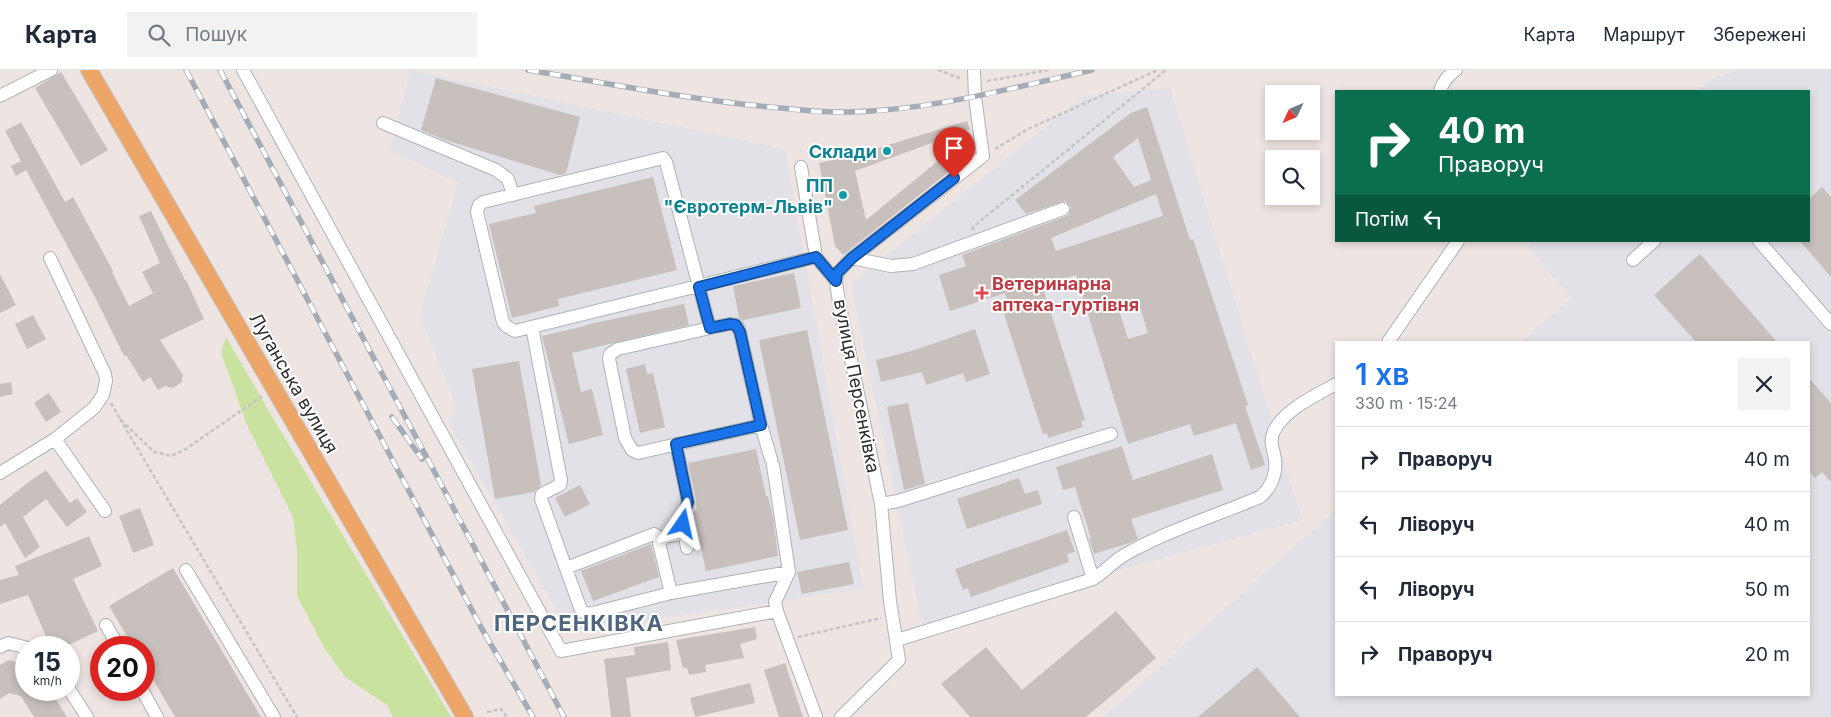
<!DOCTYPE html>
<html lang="uk">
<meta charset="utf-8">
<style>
:root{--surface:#fff;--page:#f2f2f3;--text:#1f2937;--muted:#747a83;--line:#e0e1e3;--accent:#1a73e8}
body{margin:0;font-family:Inter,sans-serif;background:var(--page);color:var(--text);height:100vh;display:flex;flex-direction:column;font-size:19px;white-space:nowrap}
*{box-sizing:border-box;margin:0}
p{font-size:16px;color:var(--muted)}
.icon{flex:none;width:28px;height:28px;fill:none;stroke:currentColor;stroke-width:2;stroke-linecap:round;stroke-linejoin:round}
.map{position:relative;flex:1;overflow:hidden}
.panel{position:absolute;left:1335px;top:271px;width:475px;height:355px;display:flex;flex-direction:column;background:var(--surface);border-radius:0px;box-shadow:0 2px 8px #0003}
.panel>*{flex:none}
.banner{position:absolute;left:1335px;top:20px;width:475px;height:152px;border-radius:0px;box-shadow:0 2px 8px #0003;background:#0b6e4f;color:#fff;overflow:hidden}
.needle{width:32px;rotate:226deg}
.fabs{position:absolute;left:1265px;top:15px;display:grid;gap:10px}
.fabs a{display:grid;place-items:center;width:55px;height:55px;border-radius:0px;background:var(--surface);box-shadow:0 2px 8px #0003;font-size:25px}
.speed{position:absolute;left:15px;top:566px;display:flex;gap:10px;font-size:25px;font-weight:700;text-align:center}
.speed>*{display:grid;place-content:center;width:65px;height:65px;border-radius:50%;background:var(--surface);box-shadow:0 2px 8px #0003;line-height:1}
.speed small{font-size:12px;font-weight:400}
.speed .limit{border:8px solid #d22;background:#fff;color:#111}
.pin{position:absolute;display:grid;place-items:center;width:42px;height:42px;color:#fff;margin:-51px -21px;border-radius:50% 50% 50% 0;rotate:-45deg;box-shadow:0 0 5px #0007}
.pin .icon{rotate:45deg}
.me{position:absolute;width:55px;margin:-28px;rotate:11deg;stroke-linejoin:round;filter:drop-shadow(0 0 4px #0008)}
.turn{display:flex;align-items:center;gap:18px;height:105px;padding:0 20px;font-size:22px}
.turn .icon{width:65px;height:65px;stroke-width:2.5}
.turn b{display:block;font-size:35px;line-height:42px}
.then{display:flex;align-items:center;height:48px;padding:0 20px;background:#0003;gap:10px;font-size:19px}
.round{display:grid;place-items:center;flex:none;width:52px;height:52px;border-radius:0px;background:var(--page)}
.summary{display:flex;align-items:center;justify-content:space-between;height:85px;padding:0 20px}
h1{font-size:30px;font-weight:600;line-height:38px;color:var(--accent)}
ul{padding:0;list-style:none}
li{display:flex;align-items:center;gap:15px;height:65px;padding:0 20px;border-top:1px solid var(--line)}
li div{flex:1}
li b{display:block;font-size:19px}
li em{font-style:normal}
header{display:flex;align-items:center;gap:30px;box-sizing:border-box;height:70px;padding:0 25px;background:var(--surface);border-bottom:1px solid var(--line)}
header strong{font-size:24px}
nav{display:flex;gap:28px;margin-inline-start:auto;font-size:18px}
.search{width:350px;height:45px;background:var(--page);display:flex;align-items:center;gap:12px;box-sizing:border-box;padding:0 18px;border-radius:0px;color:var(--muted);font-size:19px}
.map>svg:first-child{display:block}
.industrial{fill:#e1e1e7}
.green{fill:#cae2a0}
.building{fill:#c7c0bc;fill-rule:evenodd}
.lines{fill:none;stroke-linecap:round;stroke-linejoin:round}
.minor-casing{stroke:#adb3b9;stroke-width:14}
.major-casing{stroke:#c4c4c4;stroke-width:18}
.path{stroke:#c4c4c4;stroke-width:2.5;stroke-dasharray:4 2.5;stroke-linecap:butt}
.minor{stroke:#fff;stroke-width:12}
.major{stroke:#eda667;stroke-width:16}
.rail-casing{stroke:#a3acb7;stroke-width:5.5}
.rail{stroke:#fff;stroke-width:4;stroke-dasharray:11;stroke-linecap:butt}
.route-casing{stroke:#114b97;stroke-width:12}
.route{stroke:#1a73e8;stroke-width:9}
.culture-dot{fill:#0f9aa8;stroke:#fff;stroke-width:2}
.health-dot{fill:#e0444e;stroke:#fff;stroke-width:2}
.labels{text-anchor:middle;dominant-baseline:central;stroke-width:4;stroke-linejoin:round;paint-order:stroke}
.culture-label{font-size:18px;font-weight:bold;fill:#0d838f;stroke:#fff;text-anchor:end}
.health-label{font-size:18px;font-weight:bold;fill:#be3a42;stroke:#fff;text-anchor:start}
.street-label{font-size:18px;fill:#2d2d2d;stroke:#fff}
.district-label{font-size:22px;font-weight:bold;letter-spacing:1px;fill:#4e657d;stroke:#fff}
</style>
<header>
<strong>Карта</strong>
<div class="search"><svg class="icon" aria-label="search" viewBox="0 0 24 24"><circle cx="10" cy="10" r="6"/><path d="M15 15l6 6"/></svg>Пошук</div>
<nav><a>Карта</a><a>Маршрут</a><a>Збережені</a></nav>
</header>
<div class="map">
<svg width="1831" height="647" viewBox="0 0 1831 647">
<rect width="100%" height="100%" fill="#eee4e1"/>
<path class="industrial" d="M410,0L785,79L863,519L569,562L448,352L457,339L420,246L458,113L390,81Z
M1740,0H1831V647H1104L1336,439V625H1809V272H1521L1571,228L1528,177L1535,171H1809V21H1699L1713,8Z
M1170,18L1302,450L922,554L851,214L1084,26Z"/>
<path class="green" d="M226,267L270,343L451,647H393L387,635L345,607L325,579L297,526V481L293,447L246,353L221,282Z"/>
<path class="building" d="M61,2L108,80L81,96L35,18Z
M436,8L580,47L566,103L560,105L445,70L421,60Z
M1147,37L1190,170L1193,169L1248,335L1245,336L1265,395L1251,400L1236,353L1194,366L1190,354L1128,374L1076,205L1042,215L1085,350L1081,351L1083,357L1048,368L1047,363L1043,364L1004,244L1011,242L1005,223L950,241L939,205L966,196L962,185L1069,145L1071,137L1065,131L1026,144L1015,130L1131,43ZM1138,68L1151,110L1134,117L1113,87ZM1156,124L1163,146L1056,181L1051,168ZM1139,234L1148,263L1128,269L1119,240Z
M967,51L970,59L855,101L866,150L949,82L959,94L843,185L835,176L819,93L852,86Z
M21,52L65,132L73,127L113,201L112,202L129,236L153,223L142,202L160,193L139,146L151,141L185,210H186L204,249L160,270L183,305L182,312L173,318L165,316L158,320L150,307L143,312L126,285L124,286L95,227L26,100L16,106L11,96L21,91L5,61Z
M653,107L677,200L558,229L559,236L512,248L489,154L536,143L534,136Z
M1822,117L1831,127V207L1800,171H1809V129Z
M1700,184L1777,272H1696L1654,225Z
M794,203L801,238L743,250L739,247L733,216Z
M0,204L16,235L0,243Z
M684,234L689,255L572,283L581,322L592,319L603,365L569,374L542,266L585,256V255Z
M33,245L46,269L27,279L15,254Z
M975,259L990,304L966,312L963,303L926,315L922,302L881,312L876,290L915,280Z
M807,260L848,460L800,470L759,270Z
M519,291L541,415L534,422L495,429L472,299Z
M645,294L647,304L653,303L665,357L640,363L626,299Z
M1809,308L1831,333V412L1822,402L1815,408L1809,401Z
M11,312L13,324L0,327V314Z
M49,323L61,342L46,352L34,333Z
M908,333L925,414L904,420L887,337Z
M1122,376L1133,410L1212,384L1223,420L1131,449L1138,469L1129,473L1094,484L1089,468H1091L1075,417L1063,420L1056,397Z
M756,379L766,426H768L773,447L778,486L706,501L693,442L697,440L696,430L688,393Z
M46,400L70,433L77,428L87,442L67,457L46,429L23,447L40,477L25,488L5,453L0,457V435L26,414Z
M1019,408L1025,424L1038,420L1042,434L967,459L957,429Z
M580,415L590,434L565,447L555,428Z
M140,438L154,475L133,483L119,446Z
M1067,460L1075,482L1067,484L1069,492L971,527L968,518L963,520L955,499Z
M89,466L102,496L73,509L98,561L62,578H51L28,525L0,534V510L19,505L15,496Z
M651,474L659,507L593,531L581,501Z
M849,492L854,514L802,524L797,502Z
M173,498L261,647H175L144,594V578H134L109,536Z
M1116,541L1156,588L1086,647H970L941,614L986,577L1022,620Z
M755,557L757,569L740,574L744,588L705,595L706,602L689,605L687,598H683L676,570Z
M668,572L671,600L626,608L631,647H611L604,589L635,585L634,577Z
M9,590L26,595V620H50L67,647H34L21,626L9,623L0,629V595Z
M785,593L803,647H779L764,600Z
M1257,597L1300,647H1198Z
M750,613L755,633L695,647L690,628Z"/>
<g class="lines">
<defs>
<path id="minor" d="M243,0L561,581L777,541
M1440,21C1443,11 1448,6 1456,0
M0,26L51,0
M383,53L496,100L508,109L513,125
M801,97L816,187
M1759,171L1831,254
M852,188L891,196L913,194L1063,139
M1633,190L1654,171
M532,257L561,410L560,415L542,424L541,429L581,540L586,544L593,543L671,523L789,502
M710,258L730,254L737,255L740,262L761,355L771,389
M1388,272L1458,171
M761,355L638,383L632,380L625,368L609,289L610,284L618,279L710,258L666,92L663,88L483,132L479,135L477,142L503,252L506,256L515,261L816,187L836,211
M55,369L105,441
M676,374L688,432L684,443L683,454L687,478
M773,395L789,502L775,532L777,541L816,647
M0,403L55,369L94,338L103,325L106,311L105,304L50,188
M881,434L898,431L1111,364
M566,498L654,464L661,469
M186,500L274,647
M1093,509C1105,502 1113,491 1126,484C1169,460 1215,446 1260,427C1273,416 1278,400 1274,384C1272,376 1270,369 1274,361C1285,339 1315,326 1336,314
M671,523L659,473L664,467L685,463
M106,555L119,578
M897,570L1093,509L1074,447
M0,577L8,573L28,578
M69,619L87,647
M142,620L157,647
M841,647L899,590L890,531L881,434L839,232C835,205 832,207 852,188L983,86L975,27L974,0"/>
<path id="major" d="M89,0L465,647"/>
</defs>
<use href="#minor" class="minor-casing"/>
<use href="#major" class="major-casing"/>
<path class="path" d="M938,0L962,9
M987,11L1049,0
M995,79L1028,59L1158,0
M972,160L973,157L1166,0
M111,333L120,349L154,382L171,386L186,379L262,326
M120,349L297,647
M798,567L881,548
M487,642L501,639L507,647"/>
<use href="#minor" class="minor"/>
<use href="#major" class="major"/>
<defs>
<path id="rail" d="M186,0L482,559L533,647
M220,0L449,429
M528,0C605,13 682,28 760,36C790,39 820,43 850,42C933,40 1012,18 1092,0
M392,347L422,389
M446,424L564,647"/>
</defs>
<use href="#rail" class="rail-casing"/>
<use href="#rail" class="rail"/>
</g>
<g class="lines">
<defs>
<path id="route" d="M683,454L684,443L688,432L676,374L761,355L740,262L736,255L730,254L710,258L699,217L816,187L836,211L837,203L852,188L954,108"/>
</defs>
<use href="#route" class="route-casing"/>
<use href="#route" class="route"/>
</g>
<g class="culture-dot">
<circle cx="887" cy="81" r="5"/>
<circle cx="843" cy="125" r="5"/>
</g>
<path class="health-dot" d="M979.5 215.5h5v5h5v5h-5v5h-5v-5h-5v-5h5z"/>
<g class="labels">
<g class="culture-label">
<text x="877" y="81">Склади</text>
<text x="833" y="115">ПП<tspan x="833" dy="21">"Євротерм-Львів"</tspan></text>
</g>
<g class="health-label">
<text x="992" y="213">Ветеринарна<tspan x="992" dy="21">аптека-гуртівня</tspan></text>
</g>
<g class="street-label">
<text transform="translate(294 313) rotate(60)">Луганська вулиця</text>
<text transform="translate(857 316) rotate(79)">вулиця Персенківка</text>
</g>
<g class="district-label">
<text x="579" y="553">ПЕРСЕНКІВКА</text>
</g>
</g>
</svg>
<div class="fabs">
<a><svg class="needle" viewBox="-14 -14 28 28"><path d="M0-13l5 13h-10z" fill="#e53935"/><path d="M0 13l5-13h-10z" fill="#747a83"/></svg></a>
<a><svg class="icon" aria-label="search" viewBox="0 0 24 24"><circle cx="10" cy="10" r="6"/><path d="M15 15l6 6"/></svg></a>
</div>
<div class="speed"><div>15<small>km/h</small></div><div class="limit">20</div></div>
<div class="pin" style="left:954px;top:108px;background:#d93025"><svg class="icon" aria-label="arrive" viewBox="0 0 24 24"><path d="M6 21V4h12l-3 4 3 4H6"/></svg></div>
<svg class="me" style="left:683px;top:454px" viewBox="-20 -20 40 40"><path d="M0-17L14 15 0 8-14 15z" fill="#1a73e8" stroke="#fff" stroke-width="4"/></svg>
<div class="banner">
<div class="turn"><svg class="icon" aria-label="right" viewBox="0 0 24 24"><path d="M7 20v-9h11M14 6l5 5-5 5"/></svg><div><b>40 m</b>Праворуч</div></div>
<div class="then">Потім<svg class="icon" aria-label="left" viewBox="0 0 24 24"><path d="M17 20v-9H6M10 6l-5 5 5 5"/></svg></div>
</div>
<section class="panel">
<div class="summary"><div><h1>1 хв</h1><p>330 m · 15:24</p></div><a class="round"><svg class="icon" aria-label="close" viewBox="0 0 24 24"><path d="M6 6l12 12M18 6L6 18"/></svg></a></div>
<ul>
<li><svg class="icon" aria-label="right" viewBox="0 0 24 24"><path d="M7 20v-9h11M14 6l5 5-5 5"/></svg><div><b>Праворуч</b></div><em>40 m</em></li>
<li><svg class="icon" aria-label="left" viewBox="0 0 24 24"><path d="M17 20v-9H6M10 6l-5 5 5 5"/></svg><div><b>Ліворуч</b></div><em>40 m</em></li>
<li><svg class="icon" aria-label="left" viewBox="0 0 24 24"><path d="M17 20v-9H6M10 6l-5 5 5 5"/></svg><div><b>Ліворуч</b></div><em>50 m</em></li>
<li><svg class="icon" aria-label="right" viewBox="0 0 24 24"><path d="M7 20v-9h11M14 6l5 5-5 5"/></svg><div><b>Праворуч</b></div><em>20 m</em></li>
</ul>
</section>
</div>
